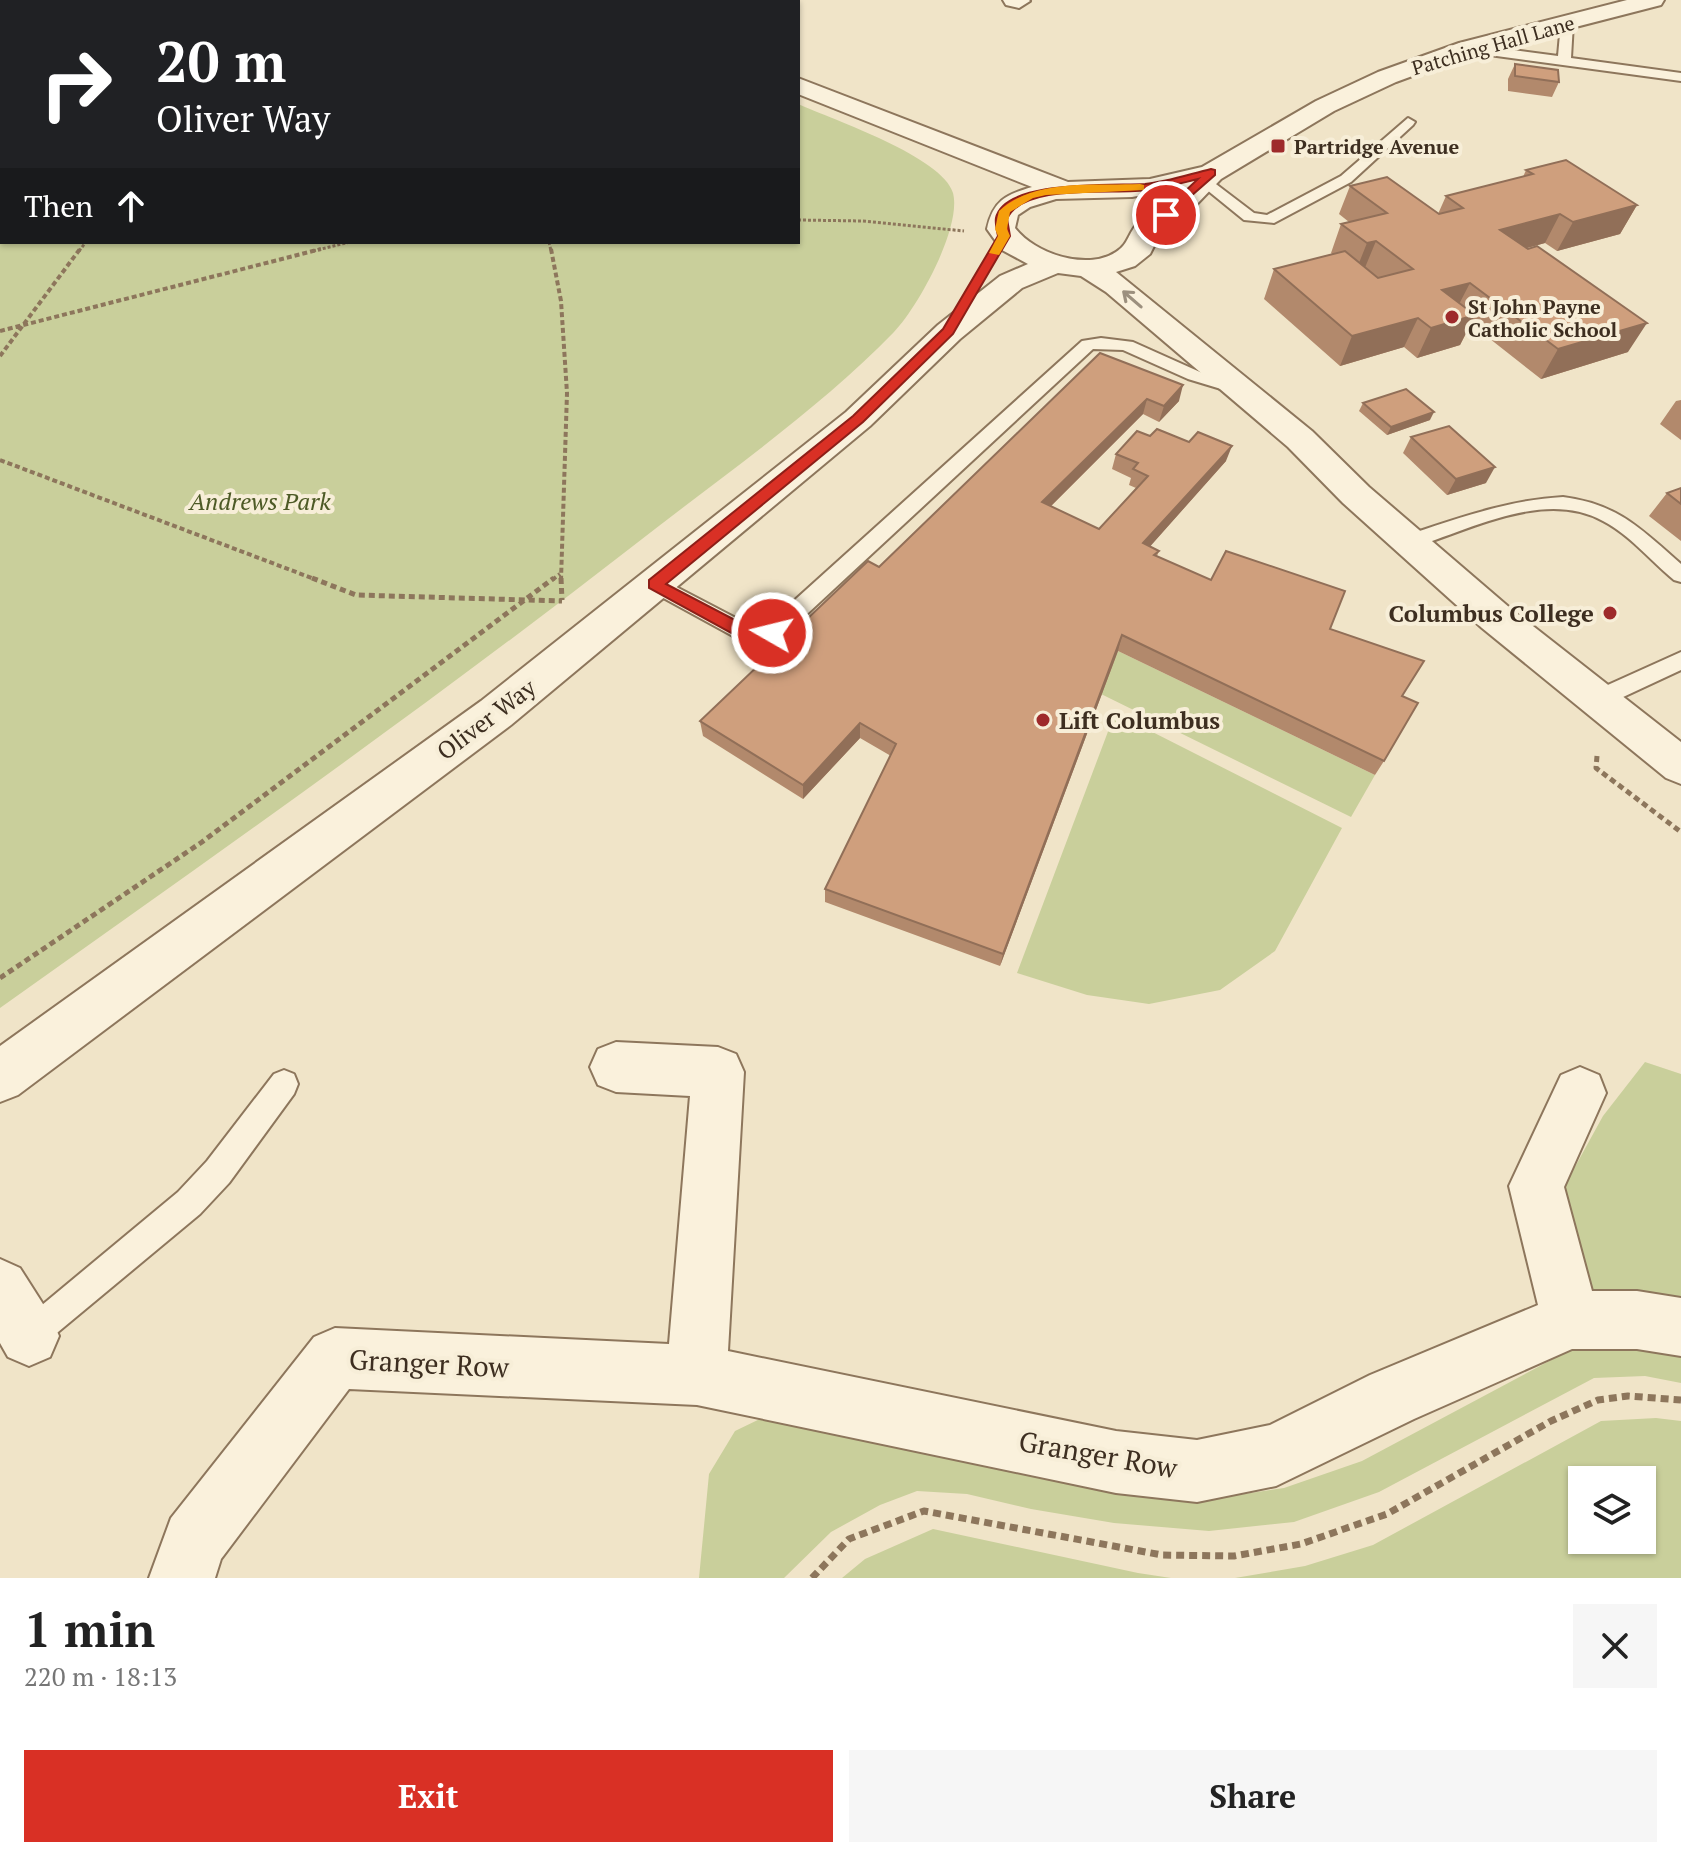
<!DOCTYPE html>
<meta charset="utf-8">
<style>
:root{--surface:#fff;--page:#f6f6f6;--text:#222;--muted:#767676;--accent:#d93025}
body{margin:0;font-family:"PT Serif",serif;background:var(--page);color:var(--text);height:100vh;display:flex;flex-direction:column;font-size:30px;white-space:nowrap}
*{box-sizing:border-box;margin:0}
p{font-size:26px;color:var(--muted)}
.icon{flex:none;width:44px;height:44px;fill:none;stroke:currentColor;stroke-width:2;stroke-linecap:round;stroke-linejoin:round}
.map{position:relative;height:1578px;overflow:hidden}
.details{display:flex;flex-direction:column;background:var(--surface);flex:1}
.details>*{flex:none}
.top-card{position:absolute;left:0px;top:0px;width:800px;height:244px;box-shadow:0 2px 6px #0004;background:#202124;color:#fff;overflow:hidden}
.controls{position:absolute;left:1568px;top:1466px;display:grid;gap:16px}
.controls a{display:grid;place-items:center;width:88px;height:88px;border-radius:0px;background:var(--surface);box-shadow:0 2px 6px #0004;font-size:40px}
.pin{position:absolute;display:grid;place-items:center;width:68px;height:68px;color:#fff;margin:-34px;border:4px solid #fff;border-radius:50%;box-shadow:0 2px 8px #0007}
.me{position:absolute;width:88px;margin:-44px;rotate:278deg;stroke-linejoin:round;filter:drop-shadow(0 0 6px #0008)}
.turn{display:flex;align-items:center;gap:28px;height:168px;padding:0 24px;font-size:36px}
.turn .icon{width:104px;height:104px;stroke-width:2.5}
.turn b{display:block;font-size:56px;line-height:68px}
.then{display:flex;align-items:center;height:76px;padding:0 24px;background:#0003;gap:16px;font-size:30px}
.round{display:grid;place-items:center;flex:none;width:84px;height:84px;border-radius:0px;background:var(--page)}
.headline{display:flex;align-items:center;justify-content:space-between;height:136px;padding:0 24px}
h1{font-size:48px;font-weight:800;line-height:60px}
.primary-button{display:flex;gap:16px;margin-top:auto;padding:16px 24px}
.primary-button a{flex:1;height:92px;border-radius:0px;background:var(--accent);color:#fff;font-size:32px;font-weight:800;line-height:92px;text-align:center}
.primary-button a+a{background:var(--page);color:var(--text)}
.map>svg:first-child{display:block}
.green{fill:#c9cf9b;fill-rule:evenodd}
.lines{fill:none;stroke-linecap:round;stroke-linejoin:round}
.lane-casing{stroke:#8d765c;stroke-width:4}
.street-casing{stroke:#8d765c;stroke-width:4}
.path-far3{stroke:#8d765c;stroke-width:3;stroke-dasharray:3 2;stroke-linecap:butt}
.path-far2{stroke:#8d765c;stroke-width:4;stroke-dasharray:5 3;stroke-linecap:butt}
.path-far1{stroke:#8d765c;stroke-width:5;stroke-dasharray:6 4;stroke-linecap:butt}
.path{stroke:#8d765c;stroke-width:7;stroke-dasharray:8 5;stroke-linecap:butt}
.lane{fill:#faf1dc;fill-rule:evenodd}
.street{fill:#faf1dc;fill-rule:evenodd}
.wall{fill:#b2896c}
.shaded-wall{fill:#916f58}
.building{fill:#cf9f7d;stroke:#916f58;stroke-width:2}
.oneway{stroke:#9c907e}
.route{fill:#d93025;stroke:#8d1f18;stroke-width:2}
.slow{fill:#f59e0b}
.poi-dot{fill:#9e2a2b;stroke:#f7eed8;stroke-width:3}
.labels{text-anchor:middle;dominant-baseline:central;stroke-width:8;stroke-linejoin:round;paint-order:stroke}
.far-street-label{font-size:20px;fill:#3d2e20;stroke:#f7eed8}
.far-poi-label{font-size:20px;font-weight:bold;fill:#3d2e20;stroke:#f7eed8;text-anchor:start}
.park-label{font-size:24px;font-style:italic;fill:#4d5a26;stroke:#f7eed8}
.poi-label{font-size:24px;font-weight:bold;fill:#3d2e20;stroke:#f7eed8;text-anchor:end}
.street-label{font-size:24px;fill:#3d2e20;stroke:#f7eed8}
.near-street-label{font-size:28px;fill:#3d2e20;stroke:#f7eed8}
</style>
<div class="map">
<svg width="1681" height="1578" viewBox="0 0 1681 1578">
<rect width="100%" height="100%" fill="#f0e4c8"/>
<path class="green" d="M798,104C834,120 943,157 953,193C962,227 918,307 894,332C816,412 721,477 633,546C427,706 213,857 0,1008V169L2,242H798Z
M1118,651L1375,775L1351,817L1101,694Z
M1115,713L1342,828L1275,951L1220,990L1149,1004L1087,995L1017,973Z
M1645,1062L1681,1074V1303L1581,1293L1565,1185L1603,1116Z
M1581,1344L1681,1353V1383L1645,1376L1594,1378L1379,1492L1294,1522L1209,1531L1114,1523L1031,1509L967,1494L917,1491L880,1505L831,1532L784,1578H699L709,1474L735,1431L766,1416L1204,1500L1284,1488L1362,1461Z
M1656,1418L1681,1421V1578H1235L1305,1566L1373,1545L1601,1421ZM1582,1480H1642V1540H1582Z
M933,1529L1138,1573L1171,1578H842L865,1559Z"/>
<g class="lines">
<defs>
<path id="lane" d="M1567,19L1573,23L1571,58L1681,73V81L1467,52L1461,48L1467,44L1558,56L1561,23Z
M1408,118L1415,122L1413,125L1351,182L1274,223L1244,220L1196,181L1203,177L1208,178L1254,213L1267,215L1341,176Z
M1101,338L1133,342L1200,372L1243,384L1246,388L1237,393L1231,392L1188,379L1123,350L1093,349L780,639L750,643L742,641L647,589L644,584L647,579H661L753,627L766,626L1082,341Z
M1563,497C1618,504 1641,529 1681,564V582L1674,580C1651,561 1630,535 1603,521C1543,488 1467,532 1408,549L1398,542L1401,537C1454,520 1506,500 1563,497Z
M1681,652V670L1606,705L1598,708L1590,705L1587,699L1590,693Z
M284,1070L294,1074L298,1084L294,1094L229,1183L200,1214L40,1347L29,1352L18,1347L13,1336L18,1325L178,1192L207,1161L274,1074Z"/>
<path id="street" d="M411,0H441L442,2H412Z
M1003,0H1029L1030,1L1019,8L1006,5Z
M1627,0H1664L1661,5L1475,53L1396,82L1334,111L1221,179L1195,206L1160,234L1150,254L1135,266L1116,272L1312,431L1369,487L1510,608L1681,742V784L1666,778L1482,628L1343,503L1288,447L1106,292L1081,276L1058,273L1022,288L960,339L870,426L511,725L18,1095L0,1102V1046L481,701L846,412L938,325L1000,276L1028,264L1002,250L987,229C993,201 1005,195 1032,187L798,94V78L1068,182L1150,179L1202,167L1316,101L1378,72L1459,43ZM1181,188C1168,201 1151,210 1138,223C1128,233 1129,244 1116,252C1087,271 1035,254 1015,228L1018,215L1030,207L1056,199L1132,197Z
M616,1042L718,1047L736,1054L744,1072L728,1351L1116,1431L1197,1440L1270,1425L1370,1375L1538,1305L1509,1186L1561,1075L1580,1067L1599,1075L1606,1093L1564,1187L1592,1291H1637L1681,1298V1356L1637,1349H1572L1414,1419L1276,1486L1197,1502L1116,1493L697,1405L349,1389L221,1559L215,1578H149L171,1518L314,1337L335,1328L669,1344L690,1096L616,1092L598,1085L590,1067L598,1049Z
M0,1259L20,1268L50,1315L59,1336L50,1357L29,1366L8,1357L0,1343Z"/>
</defs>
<use href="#lane" class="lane-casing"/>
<use href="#street" class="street-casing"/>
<path class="path-far3" d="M258,2L261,0
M798,220L863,221L964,231
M549,242L551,251
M79,251L86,242
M313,251L350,242"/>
<path class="path-far2" d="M551,249L561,301L567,393L561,580
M0,331L321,249
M0,356L80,249
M0,460L317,580
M552,580L560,574"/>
<path class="path-far1" d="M312,578L356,595L562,601
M561,578L562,600
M1597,756L1596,768L1681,832
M0,978L202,842L554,578"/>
<path class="path" d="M812,1578L849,1539L924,1511L1162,1555L1234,1556L1301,1544L1387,1514L1551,1421L1598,1400L1628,1396L1681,1400"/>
<use href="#lane" class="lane"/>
<use href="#street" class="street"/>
</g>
<path class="wall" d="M1515,64L1559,82L1552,97L1508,91V79Z
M1526,170L1637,205L1620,234L1557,251L1545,243L1527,248L1628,352L1541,379L1471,324L1460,345L1417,358L1404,347L1340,366L1264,299L1274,269L1332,254L1331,253L1341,224L1349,222L1339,214L1350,186L1438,214L1446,196L1523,177Z
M1100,353L1179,401L1159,422L1143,414L1051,506L1099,529L1136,488L1129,485L1131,478L1112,469L1116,454L1150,436L1226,461L1150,546L1159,551L1157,556L1211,580L1330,629L1402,696L1384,761L1375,775L1118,651L1000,966L825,902V889L891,756L860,738L803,799L703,736L700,721L879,567Z
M1681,400V440L1660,424L1676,401Z
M1363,403L1430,420L1387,435L1359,411Z
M1411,437L1486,483L1447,495L1403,453Z
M1681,488V541L1649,516L1667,493Z"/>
<path class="shaded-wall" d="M1637,205L1620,234L1557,251L1573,222Z
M1560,214L1545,243L1486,259L1500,230Z
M1376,241L1364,270L1355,273L1367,243Z
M1470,283L1455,312L1442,290Z
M1475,315L1460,345L1417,358L1431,328Z
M1418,318L1404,347L1340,366L1352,336Z
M1647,323L1628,352L1541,379L1558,349Z
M1183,385L1179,401L1159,422L1164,406Z
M1147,399L1143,414L1039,518L1042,502Z
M1434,412L1430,420L1387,435L1391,427Z
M1232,446L1226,461L1139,559L1143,543Z
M1495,467L1486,483L1447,495L1456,479Z
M1122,635L1118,651L1000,966L1003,954Z
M860,723V738L803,799V785Z"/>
<path class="building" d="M1515,64L1558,70L1559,82L1515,76Z
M1566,160L1637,205L1573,222L1560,214L1500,230L1528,249L1537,246L1647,323L1558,349L1470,283L1442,290L1475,315L1431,328L1418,318L1352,336L1274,269L1345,251L1378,278L1413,269L1376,241L1367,243L1341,224L1387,213L1350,186L1387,177L1439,214L1463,208L1446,196L1533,174L1526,170Z
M1100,353L1183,385L1164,406L1147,399L1042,502L1099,529L1148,476L1133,469L1138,463L1116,454L1137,431L1150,436L1157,429L1189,442L1198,432L1232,446L1143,543L1159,551L1154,555L1211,580L1226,551L1345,591L1330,629L1424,661L1402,696L1418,703L1384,761L1122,635L1003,954L825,889L896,744L860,723L803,785L700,721L868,561L879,567Z
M1406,389L1434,412L1391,427L1363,403Z
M1449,426L1495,467L1456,479L1411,437Z
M1681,488V504L1667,493Z"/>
<defs><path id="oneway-shaft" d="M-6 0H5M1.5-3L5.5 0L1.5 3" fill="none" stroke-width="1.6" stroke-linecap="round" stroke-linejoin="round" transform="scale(2)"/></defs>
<use class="oneway" href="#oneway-shaft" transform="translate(1132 299) rotate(-139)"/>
<path class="route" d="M1211,169L1215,170V175L1166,218L1160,215L1162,213L1198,179C1182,183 1165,188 1149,190C1115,195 1023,182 1007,219L1010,236L953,334L863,422L666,584L752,629H777L780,633L777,637L744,640L649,588V580L853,416L943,329L998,236C997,231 995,223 996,218C1004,179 1115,186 1145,184C1167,182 1190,174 1211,169Z"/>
<path class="slow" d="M1140,184L1144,185V190L1046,195L1033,198L1010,212L1007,229L1010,236L999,255L989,253L998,236L995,229L999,211C1035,178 1095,186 1140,184Z"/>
<g class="poi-dot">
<rect x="1270" y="138" width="16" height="16" rx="4"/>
<circle cx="1452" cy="317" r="8"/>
<circle cx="1610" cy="613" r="8"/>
<circle cx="1043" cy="720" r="8"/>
</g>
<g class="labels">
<g class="far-street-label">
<text transform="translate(1493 45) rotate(-16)">Patching Hall Lane</text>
</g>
<g class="far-poi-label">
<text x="1294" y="146">Partridge Avenue</text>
<text x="1468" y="306">St John Payne<tspan x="1468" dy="23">Catholic School</tspan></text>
</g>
<g class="park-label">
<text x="260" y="501">Andrews Park</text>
</g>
<g class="poi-label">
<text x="1594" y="613">Columbus College</text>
<text x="1059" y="720" text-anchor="start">Lift Columbus</text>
</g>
<g class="street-label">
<text transform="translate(486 719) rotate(-37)">Oliver Way</text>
</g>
<g class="near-street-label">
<text transform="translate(429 1363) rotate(3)">Granger Row</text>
<text transform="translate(1098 1454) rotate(10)">Granger Row</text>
</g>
</g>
</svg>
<div class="controls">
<a><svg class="icon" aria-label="layers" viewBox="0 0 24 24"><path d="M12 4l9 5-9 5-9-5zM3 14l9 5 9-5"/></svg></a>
</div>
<div class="pin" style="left:1166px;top:215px;background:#d93025"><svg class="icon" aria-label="arrive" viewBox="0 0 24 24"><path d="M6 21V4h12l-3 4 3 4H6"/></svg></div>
<svg class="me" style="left:772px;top:633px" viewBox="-20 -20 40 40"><circle r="17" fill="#d93025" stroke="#fff" stroke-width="3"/><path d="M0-11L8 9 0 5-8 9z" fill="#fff"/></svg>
<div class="top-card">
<div class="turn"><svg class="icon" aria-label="right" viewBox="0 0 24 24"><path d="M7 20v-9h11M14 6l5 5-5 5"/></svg><div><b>20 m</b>Oliver Way</div></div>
<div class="then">Then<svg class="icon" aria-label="ahead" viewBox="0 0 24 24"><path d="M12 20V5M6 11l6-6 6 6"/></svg></div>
</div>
</div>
<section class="details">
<div class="headline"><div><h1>1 min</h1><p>220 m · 18:13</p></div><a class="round"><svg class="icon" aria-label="close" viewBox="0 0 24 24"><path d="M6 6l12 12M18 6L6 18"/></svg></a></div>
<div class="primary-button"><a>Exit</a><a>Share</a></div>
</section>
